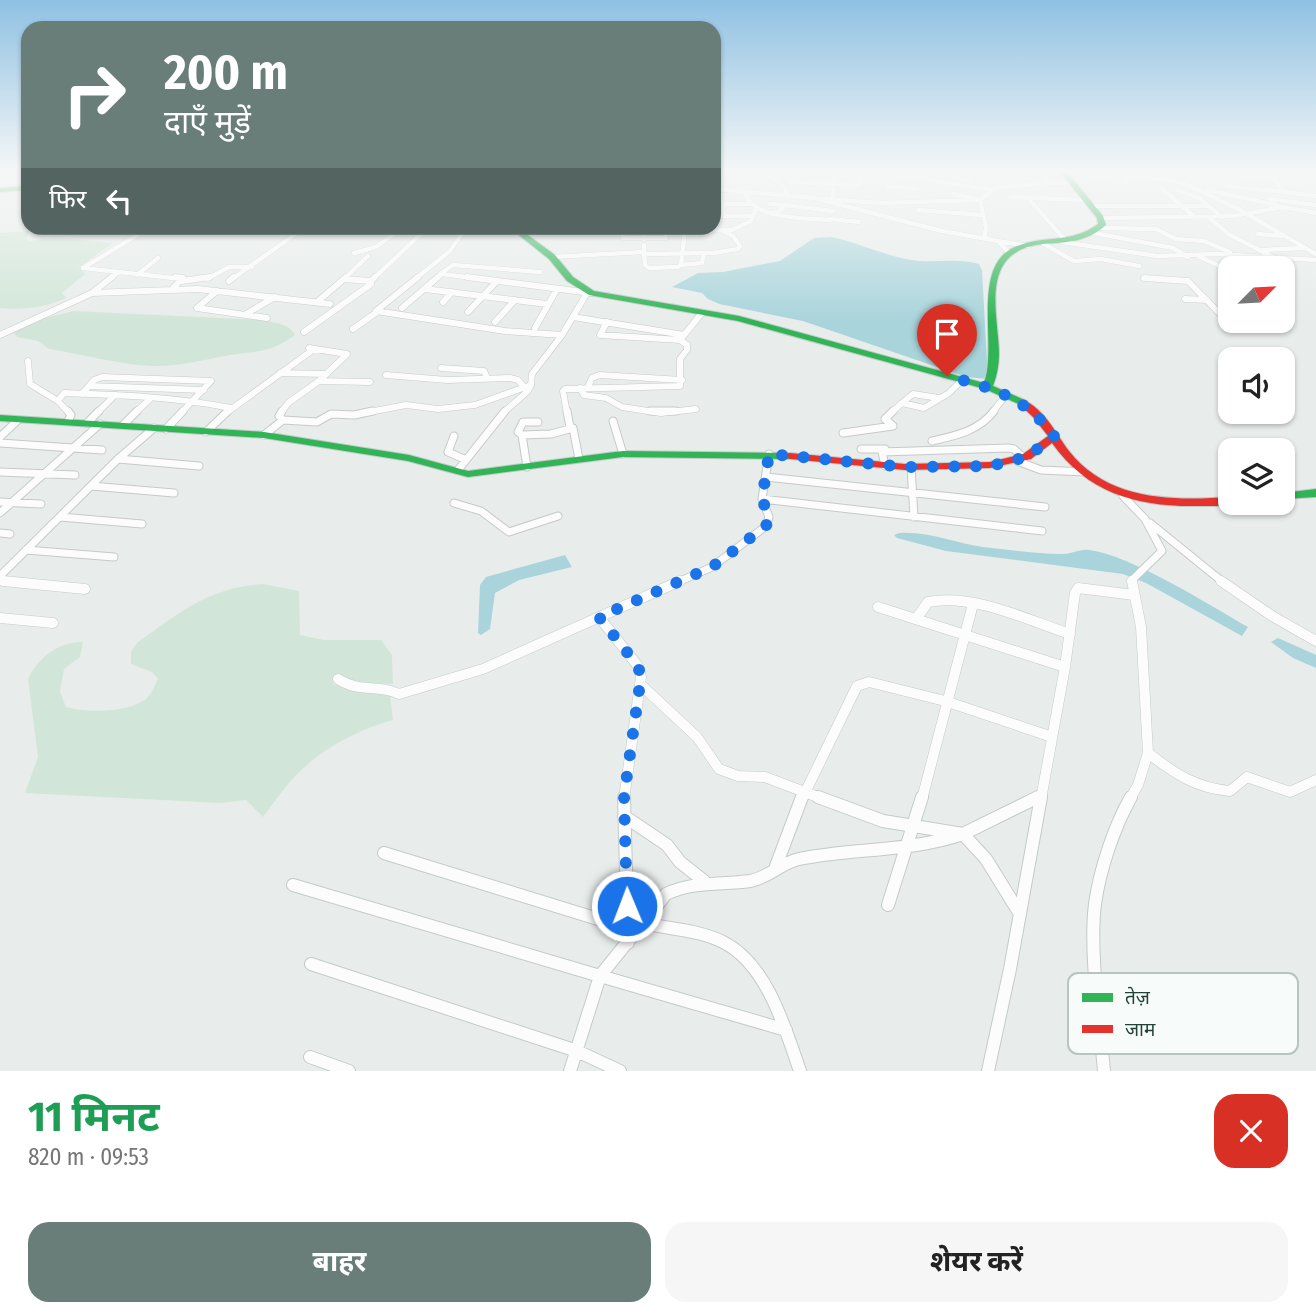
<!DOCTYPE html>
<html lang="hi">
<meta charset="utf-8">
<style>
:root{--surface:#fff;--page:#f6f6f6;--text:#222;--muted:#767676;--accent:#697e78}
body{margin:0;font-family:"Fira Sans Condensed","Noto Sans Devanagari",sans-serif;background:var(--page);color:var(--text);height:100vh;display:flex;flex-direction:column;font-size:26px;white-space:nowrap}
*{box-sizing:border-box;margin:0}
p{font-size:23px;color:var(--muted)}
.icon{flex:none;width:38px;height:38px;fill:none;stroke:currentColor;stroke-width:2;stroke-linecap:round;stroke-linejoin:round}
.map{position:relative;height:1071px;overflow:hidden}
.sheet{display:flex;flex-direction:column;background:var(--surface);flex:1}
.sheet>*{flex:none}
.hud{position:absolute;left:21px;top:21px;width:700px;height:214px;border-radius:21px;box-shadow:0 2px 5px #0004;background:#697e78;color:#fff;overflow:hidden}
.needle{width:46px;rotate:66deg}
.tools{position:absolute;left:1218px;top:256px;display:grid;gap:14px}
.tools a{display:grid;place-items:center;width:77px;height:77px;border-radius:14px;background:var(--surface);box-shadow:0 2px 5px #0004;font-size:35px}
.pin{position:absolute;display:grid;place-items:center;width:60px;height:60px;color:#fff;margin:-72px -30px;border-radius:50% 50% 50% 0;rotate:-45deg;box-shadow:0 0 7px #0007}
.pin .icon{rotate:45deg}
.me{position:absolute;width:77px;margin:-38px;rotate:359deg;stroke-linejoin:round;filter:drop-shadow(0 0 5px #0008)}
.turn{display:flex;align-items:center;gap:24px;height:147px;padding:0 28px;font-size:32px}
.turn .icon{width:91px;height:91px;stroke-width:2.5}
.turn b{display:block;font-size:49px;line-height:60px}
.then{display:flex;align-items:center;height:66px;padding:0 28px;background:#0003;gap:14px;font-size:26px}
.round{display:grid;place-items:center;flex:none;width:74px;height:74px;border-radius:21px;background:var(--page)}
.overview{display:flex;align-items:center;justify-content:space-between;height:119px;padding:0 28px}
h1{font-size:42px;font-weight:700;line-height:52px;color:#1e9e55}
.primary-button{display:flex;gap:14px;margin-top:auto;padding:14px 28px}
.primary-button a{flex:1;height:80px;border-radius:21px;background:var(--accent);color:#fff;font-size:28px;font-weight:700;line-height:80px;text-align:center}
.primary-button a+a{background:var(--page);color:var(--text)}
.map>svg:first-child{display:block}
.green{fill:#d1e6d8}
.water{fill:#a9d4db}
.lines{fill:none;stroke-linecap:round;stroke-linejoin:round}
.street-far4-casing{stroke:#c5cac8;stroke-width:5}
.street-far3-casing{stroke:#c5cac8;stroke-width:7}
.street-far2-casing{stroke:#c5cac8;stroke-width:9}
.street-far1-casing{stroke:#c5cac8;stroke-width:11}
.street-casing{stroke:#c5cac8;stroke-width:14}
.fast-casing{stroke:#c3cbc8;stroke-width:2}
.jam-casing{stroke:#c3cbc8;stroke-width:2}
.street-far4{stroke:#fcfcfc;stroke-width:4.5}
.street-far3{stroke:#fcfcfc;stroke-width:6}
.street-far2{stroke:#fcfcfc;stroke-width:7}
.street-far1{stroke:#fcfcfc;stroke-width:10}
.street{stroke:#fcfcfc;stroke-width:12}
.fast{fill:#30b455;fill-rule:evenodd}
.jam{fill:#e5322d;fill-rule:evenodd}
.route{stroke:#1a73e8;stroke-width:12;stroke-dasharray:0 21.6}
.key{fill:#f7fbf9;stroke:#b8c4c0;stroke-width:2}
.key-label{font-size:19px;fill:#24423a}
</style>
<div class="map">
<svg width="1316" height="1071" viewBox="0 0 1316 1071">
<rect width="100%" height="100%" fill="#e8edeb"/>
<path class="green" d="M30,231L26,238L29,241L57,238L113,243L79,267L85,274L62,293L66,298C44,308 24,310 0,308V233Z
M74,311L263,320C275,323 289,323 295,335C268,354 261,350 230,355C203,360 178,367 150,366C117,364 82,354 49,349L38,341L17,337L13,331L32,321Z
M263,584L299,591L300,635L324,640H381L392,655L393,684L359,683L338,674L333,678V684L356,691L390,695L393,720C364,728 328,745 306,766C289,780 276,800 263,817L246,800L220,803L25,793L38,757L28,679C38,658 59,641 83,642L80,657L64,669L60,692L66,707C86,713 130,713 147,698C152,693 155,685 158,679L152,672L131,664V652L137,643C178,613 210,587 263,584Z"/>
<path class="water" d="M832,237C859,243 885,256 912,260C935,264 956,257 979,264L982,270L988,379L966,377L803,321L719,304L708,299L702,293L672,287L698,273L723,272L780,261L814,238Z
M899,533C929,531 954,543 983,547C1010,550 1036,554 1063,554C1072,554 1080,549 1089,550C1133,556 1207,604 1248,627L1242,636L1146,583L1123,574L946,551L897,538L894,535Z
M565,555L572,567L519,580L495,593L490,629L481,635L478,633L480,585L486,577Z
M1278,638L1316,655V668L1293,658L1271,642Z"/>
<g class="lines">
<defs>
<path id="street-far4" d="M771,172L770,177L785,187L788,196
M880,172L992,190
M940,172L971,182
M1042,172L1048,183H1072
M1171,172L1166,175L1169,180L1191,186
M1267,173L1316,175
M1089,177L1129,174
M788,182L860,185L861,172
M1126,182V175L1172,181
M1188,185L1238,209L1316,254
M887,186L917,189
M1226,186L1283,192L1275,179L1235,174
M714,189L814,198L942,231L998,241L1010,254
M1177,190L1199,198L1222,217
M1207,190L1277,205
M745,191C749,220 807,218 830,220
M1283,192L1316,196
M953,194L980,200L995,188L1048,183
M1010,197L1085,200
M1028,198L1067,242
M824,199L879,203L980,200L986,228L984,238
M833,199L834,172
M1270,199L1316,205
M714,204H722L719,189
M770,204L784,205
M1091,206H1182L1160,187
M918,210L982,215
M773,213L781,210L784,205L833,211
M724,216L722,204H750
M1208,217L1230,235L1277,259
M1100,218L1234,216L1283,207L1316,213
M1196,218L1182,206H1206
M830,219L859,222
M149,228L83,268L182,279
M514,228H520
M622,228L623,238H666V228
M644,228V239
M656,228L732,230L751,221L756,209
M1100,228L1156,229L1176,239L1204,241L1230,252
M717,230L714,216H753
M1094,233L1173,248L1188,257
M1258,234L1282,236
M998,241L1028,246
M1062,242L1157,256L1216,254L1316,260
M1044,244L1074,261L1101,259L1139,266
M1262,250L1302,248
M644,252L645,265L649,268L678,267L681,265L685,229
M354,253L376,247L398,231L384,228
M644,254L713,253L738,249L740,246L733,236L721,230
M1198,256L1230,271
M552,257L644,252V245
M681,265L702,263L704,253
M1242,268L1257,263L1252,257
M440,274L453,265L540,272
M137,275L158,258
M1144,278L1159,279
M110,279L117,273
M207,279L229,267H252
M232,279L304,228
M344,279L368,256
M373,279L424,231H398
M415,279L450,251L466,228
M436,279L442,274L481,279"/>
<path id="street-far3" d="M112,277L92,293L198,289L330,304
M346,277L344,279L371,281L375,277
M418,277L376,311L505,331L562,335
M467,277L591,293
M1144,278L1188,281L1225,319
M182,281L210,277
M229,281L234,277
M173,288L183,278L175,277
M425,289L547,304
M217,291L197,308L267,318
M1185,299L1207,300
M317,302L344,279
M443,302L452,292
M402,308L438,277
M468,312L496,282
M246,314L275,297
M573,317L684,335
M495,322L515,300
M607,322L600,335L680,340L702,313
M535,328L557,289
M353,329L377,312
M304,332L371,284V281
M0,335L92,293
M309,348L347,354L319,381
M28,361L30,384L58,401L69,413
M441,368L484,371L487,378
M280,373L326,374
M386,375L447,380L510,378L518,380L524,387
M89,386L204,390
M588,387L592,378L599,375L682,380
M580,388L584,395L606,398L622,407L661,413L696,409
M82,394L94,380L102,377L211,381L181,413
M58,401L64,393C120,395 176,397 231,408
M902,403L913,394L939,398
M97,413L115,395
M135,413L150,399
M226,413L314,349
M281,413L288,403L319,381L370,382
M364,413L406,405L438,409L475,405L531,385L532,374L562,335L587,293
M503,413L528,391L531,385
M567,413L563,391L565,389L680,386V359L687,350V345L680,340
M891,413L902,403L924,408L949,393L962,380
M992,413L1006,395"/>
<path id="street-far2" d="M68,411L71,415L68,421
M282,411L279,416L283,420
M567,411L570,427
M650,411H676
M613,421L623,454
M87,423L99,411
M123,425L137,411
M166,429L183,411
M206,432L228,411
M843,433L893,426L885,419L893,411
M264,435L283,420L317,422L331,414L354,415L373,411
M522,435L551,434L573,428L579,459
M454,436L448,452L464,459
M0,437L18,420
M932,441C955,436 979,431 994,411
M0,443L102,450
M861,449H885
M118,459L199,466
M1017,461L1041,470L1085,472
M885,466L882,452L1008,448L1014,449L1024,458
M527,467L522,435L518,432L523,422H538
M911,467L914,517
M458,470L505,411
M0,472L75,475
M766,477L1045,507
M91,486L174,493
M1123,496L1145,519L1162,551L1132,580L1133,583
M762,499L1042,531
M0,502L41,504
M454,503L481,511L509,532L558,516
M0,513L100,424
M60,517L142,524
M1150,523L1224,583
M0,533L10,534
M26,550L114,557
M0,576L118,459L154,428
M0,581L21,583
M676,583L712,567L766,526L769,517L762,499L769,454"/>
<path id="street-far1" d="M3,581L85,589
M1221,581L1272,616L1316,641
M878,607L1065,667L1075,593L1078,588L1134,595
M599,617L638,666L641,677L624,799
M0,618L53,623
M916,619L928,602C974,593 1027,620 1070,634
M338,679C362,694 375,683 399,694L483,669L680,581
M640,684L697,737L719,769L738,776L765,777L823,799
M1148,753C1175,774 1196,788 1230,791L1247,777L1290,792L1316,780
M802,799L857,686L869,682L945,701L1052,737
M922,799L973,604
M1035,799L1042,795
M1041,799L1065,667
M1130,799L1138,785L1148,753L1141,627L1132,581"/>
<path id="street" d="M624,797L628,943
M818,797L883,821L963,834L1038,797
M624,816L667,845L680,862L704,881
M384,853L627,928
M776,866L802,797
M293,885L600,976L570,1071
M888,905L922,797
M643,923C669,929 699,930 723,942C767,964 785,1028 800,1071
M311,964L577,1051L620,1071
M786,1030L600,976L666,894C694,881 720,885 750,881C768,878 781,863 799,859C854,848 909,852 963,834L986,859L1020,914
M310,1057L349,1071
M988,1071L1010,969L1041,797
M1104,1071C1100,1022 1089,951 1095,904C1100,869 1114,827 1131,797"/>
<path id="fast" d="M1060,172H1067L1103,216L1106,225C1075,253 1042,235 1015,253C984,273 999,324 999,354C999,365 997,375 993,386L1027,401V405L1023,406L985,389L738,321L589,295L567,281L549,259L510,228H518L555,255L573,277L594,291L739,316L984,383C998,345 970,266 1015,247C1044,234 1069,245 1098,224L1097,218Z
M28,186V190L0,192V188Z
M0,415L264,432L409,455L468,471L623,451L790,453L795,456L790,459L623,457L468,477L408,461L264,438L0,421Z
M1316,489V497L1283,499V493Z"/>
<path id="jam" d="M1023,400C1045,409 1056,434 1069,451C1108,501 1173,501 1230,497V502H1235C1225,507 1210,506 1198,506C1138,507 1088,494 1052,443L1031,459L990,468L905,470L790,459L785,456L790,453L905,464L990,462L1023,454L1048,436L1033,417L1018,403Z"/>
</defs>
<use href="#street-far4" class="street-far4-casing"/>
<use href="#street-far3" class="street-far3-casing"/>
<use href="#street-far2" class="street-far2-casing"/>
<use href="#street-far1" class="street-far1-casing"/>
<use href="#street" class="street-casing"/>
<use href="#fast" class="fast-casing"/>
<use href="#jam" class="jam-casing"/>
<use href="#street-far4" class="street-far4"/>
<use href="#street-far3" class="street-far3"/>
<use href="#street-far2" class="street-far2"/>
<use href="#street-far1" class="street-far1"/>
<use href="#street" class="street"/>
<use href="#fast" class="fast"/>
<use href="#jam" class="jam"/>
</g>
<linearGradient id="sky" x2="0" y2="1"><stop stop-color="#8fc1e3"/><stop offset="0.53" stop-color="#f5f7f6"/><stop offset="1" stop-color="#f5f7f6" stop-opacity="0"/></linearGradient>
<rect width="1316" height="322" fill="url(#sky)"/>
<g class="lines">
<path class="route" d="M627,906L624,796L641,677L638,666L599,617L712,567L766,526L769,517L762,499L769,454L905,467L990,466L1027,457L1054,436C1024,396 992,388 947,376"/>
</g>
<rect x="1068" y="973" width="230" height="81" rx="10" class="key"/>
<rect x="1082" y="993" width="31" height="9" fill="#30b455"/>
<rect x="1082" y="1025" width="31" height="8" fill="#e5322d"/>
<g class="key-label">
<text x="1125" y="1004">तेज़</text>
<text x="1125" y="1036">जाम</text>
</g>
</svg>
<div class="tools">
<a><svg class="needle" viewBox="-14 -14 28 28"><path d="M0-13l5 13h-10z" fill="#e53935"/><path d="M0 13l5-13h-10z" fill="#767676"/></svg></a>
<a><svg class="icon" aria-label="sound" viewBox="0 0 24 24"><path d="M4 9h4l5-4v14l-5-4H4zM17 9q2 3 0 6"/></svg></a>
<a><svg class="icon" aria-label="layers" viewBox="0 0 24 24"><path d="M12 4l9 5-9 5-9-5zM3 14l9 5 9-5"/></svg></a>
</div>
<div class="pin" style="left:947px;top:376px;background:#d93025"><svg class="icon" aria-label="arrive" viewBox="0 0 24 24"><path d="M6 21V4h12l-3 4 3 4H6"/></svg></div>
<svg class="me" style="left:627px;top:906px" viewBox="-20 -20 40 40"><circle r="17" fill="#1a73e8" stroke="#fff" stroke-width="3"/><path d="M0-11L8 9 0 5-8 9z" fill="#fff"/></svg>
<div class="hud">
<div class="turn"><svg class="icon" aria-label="right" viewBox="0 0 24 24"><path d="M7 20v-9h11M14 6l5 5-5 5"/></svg><div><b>200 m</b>दाएँ मुड़ें</div></div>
<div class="then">फिर<svg class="icon" aria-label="left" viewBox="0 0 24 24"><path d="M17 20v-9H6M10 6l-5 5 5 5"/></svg></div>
</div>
</div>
<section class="sheet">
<div class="overview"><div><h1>11 मिनट</h1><p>820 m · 09:53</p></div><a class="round" style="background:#d93025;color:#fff"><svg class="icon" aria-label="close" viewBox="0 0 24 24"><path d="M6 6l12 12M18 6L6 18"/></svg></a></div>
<div class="primary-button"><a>बाहर</a><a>शेयर करें</a></div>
</section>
